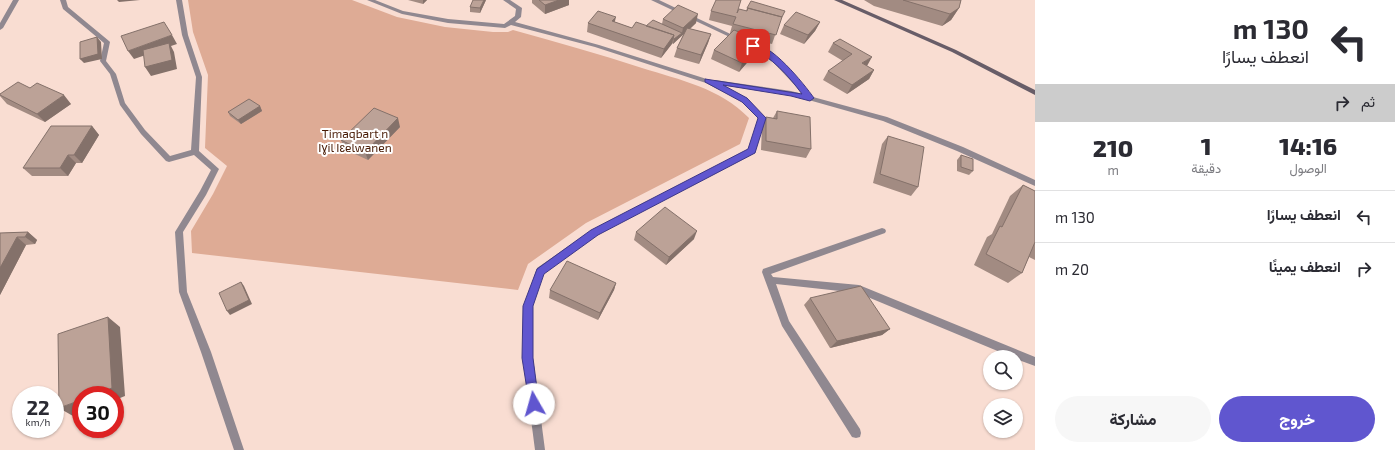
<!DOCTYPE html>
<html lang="ar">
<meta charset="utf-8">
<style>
:root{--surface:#fff;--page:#f7f7f7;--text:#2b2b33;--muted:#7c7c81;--line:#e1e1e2;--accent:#6056cf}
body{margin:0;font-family:"Exo 2",Vazirmatn,sans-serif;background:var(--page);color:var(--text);direction:rtl;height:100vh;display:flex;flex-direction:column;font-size:15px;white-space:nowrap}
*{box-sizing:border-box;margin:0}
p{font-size:13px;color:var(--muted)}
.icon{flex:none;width:22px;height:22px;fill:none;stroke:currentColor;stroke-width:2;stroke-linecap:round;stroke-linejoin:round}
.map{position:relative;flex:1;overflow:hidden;direction:ltr}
.drawer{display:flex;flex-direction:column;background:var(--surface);width:360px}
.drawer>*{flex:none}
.banner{background:#fff;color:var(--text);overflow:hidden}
.tools{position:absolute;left:983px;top:350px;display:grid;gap:8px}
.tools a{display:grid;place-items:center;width:40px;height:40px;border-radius:50%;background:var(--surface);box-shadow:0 1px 3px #0004;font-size:20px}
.speed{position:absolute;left:12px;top:386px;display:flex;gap:8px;font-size:20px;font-weight:700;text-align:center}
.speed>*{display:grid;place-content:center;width:52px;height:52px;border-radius:50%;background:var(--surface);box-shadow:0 1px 3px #0004;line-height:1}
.speed small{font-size:10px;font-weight:400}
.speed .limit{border:6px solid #d22;background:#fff;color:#111}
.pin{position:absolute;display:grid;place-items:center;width:34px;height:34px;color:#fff;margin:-17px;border-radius:8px;box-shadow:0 2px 6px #0006}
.me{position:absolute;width:44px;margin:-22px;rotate:353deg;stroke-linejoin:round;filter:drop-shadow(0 0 3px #0008)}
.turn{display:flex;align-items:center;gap:14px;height:84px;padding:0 20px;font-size:18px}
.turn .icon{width:52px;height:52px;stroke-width:2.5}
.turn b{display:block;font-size:28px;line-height:34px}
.then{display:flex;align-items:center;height:38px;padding:0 20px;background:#0003;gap:8px;font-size:15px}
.eta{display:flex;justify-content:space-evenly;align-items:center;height:68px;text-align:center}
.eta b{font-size:24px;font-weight:800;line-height:28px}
.primary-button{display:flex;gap:8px;margin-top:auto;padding:8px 20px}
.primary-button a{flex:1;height:46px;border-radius:24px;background:var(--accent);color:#fff;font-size:16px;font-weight:800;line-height:46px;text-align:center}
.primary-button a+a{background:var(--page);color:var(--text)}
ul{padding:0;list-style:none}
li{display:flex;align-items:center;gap:12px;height:52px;padding:0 20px;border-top:1px solid var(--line)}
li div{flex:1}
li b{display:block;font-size:15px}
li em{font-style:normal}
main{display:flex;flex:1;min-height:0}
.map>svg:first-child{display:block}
.green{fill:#deab95}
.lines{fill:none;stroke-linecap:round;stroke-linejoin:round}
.street{fill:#908890;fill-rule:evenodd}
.secondary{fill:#685d68;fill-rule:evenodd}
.wall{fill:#a28b82}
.shaded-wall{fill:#84716a}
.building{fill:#bca297;stroke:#84716a}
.route{fill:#6056cf;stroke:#3e3887}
.labels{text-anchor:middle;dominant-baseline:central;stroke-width:4;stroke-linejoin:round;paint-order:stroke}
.park-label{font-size:12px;fill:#481b05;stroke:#fff}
</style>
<main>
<section class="drawer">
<div class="banner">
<div class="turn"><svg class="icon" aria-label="left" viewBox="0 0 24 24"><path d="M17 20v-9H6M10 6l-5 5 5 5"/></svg><div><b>130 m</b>انعطف يسارًا</div></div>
<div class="then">ثم<svg class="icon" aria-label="right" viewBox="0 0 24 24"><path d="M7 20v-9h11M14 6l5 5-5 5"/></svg></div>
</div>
<div class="eta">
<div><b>14:16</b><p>الوصول</p></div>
<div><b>1</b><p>دقيقة</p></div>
<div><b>210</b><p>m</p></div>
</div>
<ul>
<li><svg class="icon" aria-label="left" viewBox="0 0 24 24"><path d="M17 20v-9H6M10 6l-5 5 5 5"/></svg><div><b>انعطف يسارًا</b></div><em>130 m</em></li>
<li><svg class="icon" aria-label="right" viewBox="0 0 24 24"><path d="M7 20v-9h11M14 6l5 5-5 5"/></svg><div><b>انعطف يمينًا</b></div><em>20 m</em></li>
</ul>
<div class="primary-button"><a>خروج</a><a>مشاركة</a></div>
</section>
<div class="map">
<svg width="1035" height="450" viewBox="0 0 1035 450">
<rect width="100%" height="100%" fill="#f9ddd2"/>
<path class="green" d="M188,0H352L397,17L445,27L493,32H508L513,30C556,42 599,54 642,68C680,80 720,88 749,118L740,144L586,223L528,264L518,290L192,253L191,231L213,194L227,166L205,148L208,75L193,32Z"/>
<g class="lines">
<path class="street" d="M13,0H19L3,28L0,30V23Z
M60,0H66L68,7L109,41L110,42L106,61L116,74L125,103L145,130L170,156L191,150L196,77L182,35L176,0H182L188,35L202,77L199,151L219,169L206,195L183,232L187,292L211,352L244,450H234L201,352L179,292L175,232L200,191L211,170L194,155L169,162L166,161L141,134L120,105L110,74L100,61L104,43L63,9Z
M367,0H375L403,11L448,19L504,24L515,16L516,9L503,0H510L522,8L521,17L515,22L599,45L713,81L715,80L791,91L803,94L774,63L748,44L751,42L753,43L778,60L793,74L813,97L887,117L963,147L1035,180V186L957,151L883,121L791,95L721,85L747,98L765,118L755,153L598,234L543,273L532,306L533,358L545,450H535L523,358L524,306L537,268L592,230L749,149L758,118L743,102L706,83L595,47L511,25L505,28L448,23L402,14Z
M651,0H659L741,39L738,41L736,40Z
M882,228L885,229L886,231L885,233L771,274L773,277L859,285L1035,357V366L1016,359V357H1012L858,293L776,284L789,321L860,429L861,433L860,437L856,438L852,437L782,326L762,272L763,269Z"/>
<path class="secondary" d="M834,0H842L956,50L1035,90V95L952,52Z"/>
</g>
<path class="wall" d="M408,0H427L423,4Z
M486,0L480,13L470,12V7Z
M532,0H569V5L545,14L532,3Z
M864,0H961L959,8L951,20L942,26L874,6Z
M747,8L785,11L781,18L772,44L760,41H762L758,50L739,72L711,59L714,50L731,33H730L732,26L709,20L711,11L737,13L746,11Z
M663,19L696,23L690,29L711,34L708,43L699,64L674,57L677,48L684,33L673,44L672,43L661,58L587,32L588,23L615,22L632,28L662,24Z
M820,22L815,31L804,44L780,34L784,25Z
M840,39L866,66L874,70L869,79L847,94L823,80L828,71L843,61L828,52L833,43Z
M30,88L71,104L45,122L7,104L0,96V94Z
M260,106L262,111L241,124L230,116L228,112Z
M777,111L811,149L806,158L761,150L762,126L766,117L773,118Z
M92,126L99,135L82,163H76L68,176H32L23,168Z
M400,127L368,160L344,149L341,140Z
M888,136L918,187L911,196L873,183L882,144Z
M961,155L973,171L969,175L957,171V160Z
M1023,185L1035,191V260L1029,257L1022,273L1008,283L974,265L987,237L992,234L1010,196Z
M28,232L37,240L35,244L26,245L0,295V233Z
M636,232L694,239L666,265L634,240Z
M616,283L614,290L598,320L549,298L550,290Z
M810,298L890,329L882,335L830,348L804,305Z"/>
<path class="shaded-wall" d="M117,0H140L119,2Z
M423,0H427L423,4Z
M484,0H486L480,13V8Z
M559,0H569V5L545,14V5Z
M959,8L951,20L942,26L950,14Z
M698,14L696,23L673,44L674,39L682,33L683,28Z
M616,17L614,25L612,21Z
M820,22L815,31L804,44L808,35Z
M711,34L708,43L699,64L701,55Z
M172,35L177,44L171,46L174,52L177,69L151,76L145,67L169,47L134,59L128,51Z
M674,35L672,44L661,58L664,49Z
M97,37L101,42L102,59L84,63L80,59Z
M762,41L758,50L739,72L742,63Z
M872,57L867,66L862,63Z
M874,70L869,79L847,94L852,85Z
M64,95L71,104L45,122L37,114Z
M260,106L262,111L241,124L238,120Z
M398,118L400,127L368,160L365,152Z
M92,126L99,135L82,163L74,155Z
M68,155L76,163L68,176L60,168Z
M697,231L694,239L666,265L669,257Z
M28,232L37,240L35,244L25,237Z
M17,237L26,245L0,295V268Z
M241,282L244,286L252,304L230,315L227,311Z
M616,283L614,290L598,320L600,313Z
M108,317L120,327L125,396L115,400V395H94Z
M890,329L882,335L830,348L837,341Z
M81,400V413L73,416L59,408Z"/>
<path class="building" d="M473,0H484L480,8L470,7Z
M539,0H559L545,5Z
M716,0H741L737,13L739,9L747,11L748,8L782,17L776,35L733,24L736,17L711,11Z
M903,0H961L959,8L950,14Z
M751,1L785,11L782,17L747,8Z
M678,5L698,14L683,28L663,19Z
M598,11L616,17L612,21L632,28L636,22L674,35L664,49L588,23Z
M796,12L820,22L808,35L784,25Z
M653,20L682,33L674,39H673L674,35L646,26Z
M164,22L172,35L128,51L121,36Z
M687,28L711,34L701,55L677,48Z
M734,30L762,41L742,63L714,50Z
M97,37L98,54L80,59V42Z
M840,39L872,57L862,63L874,70L852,85L828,71L852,54L833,43Z
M169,43L172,60L145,67L143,50Z
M18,82L30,88L37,83L64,95L37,114L0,95V94Z
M249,99L260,106L238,120L228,112Z
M374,108L398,118L365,152L341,140Z
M777,111L810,117L811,149L766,141V117L777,119Z
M51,126H92L74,155H68L60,168H23Z
M888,136L924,147L918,187L880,174Z
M961,155L973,159V171L961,167Z
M1023,185L1035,191V242L1022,273L986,254L1000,226L1002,227Z
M665,207L697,231L669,257L636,232Z
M28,232L25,237H17L0,268V233Z
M567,261L616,283L600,313L550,290Z
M241,282L249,300L227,311L219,293Z
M861,286L890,329L837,341L810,298Z
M108,317L112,388L94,395H81V400L59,408L58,334Z"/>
<path class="route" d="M751,44C770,41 804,84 814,98L810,101L791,96L723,85L747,98L766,118L755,153L598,235L544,274L533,306V358L539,404L538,408L534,409L530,408L522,358L523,306L537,269L591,230L748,149L758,118L742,102L705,82V79L802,94C788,75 772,58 751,47Z"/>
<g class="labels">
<g class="park-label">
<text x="355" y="133">Timaqbart n<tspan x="355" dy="14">Iɣil Iɛelwanen</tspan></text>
</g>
</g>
</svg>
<div class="tools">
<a><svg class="icon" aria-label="search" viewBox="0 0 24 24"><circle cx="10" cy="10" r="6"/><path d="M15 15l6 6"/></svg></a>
<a><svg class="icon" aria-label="layers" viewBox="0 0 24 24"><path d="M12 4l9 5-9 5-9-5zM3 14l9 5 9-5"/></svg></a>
</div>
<div class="speed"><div>22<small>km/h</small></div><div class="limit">30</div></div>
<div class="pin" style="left:753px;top:46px;background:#d93025"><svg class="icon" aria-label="arrive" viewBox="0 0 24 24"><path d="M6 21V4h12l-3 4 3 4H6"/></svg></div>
<svg class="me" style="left:534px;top:404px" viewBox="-20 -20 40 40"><circle r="19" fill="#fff"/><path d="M0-13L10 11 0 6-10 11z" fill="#6056cf"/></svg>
</div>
</main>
